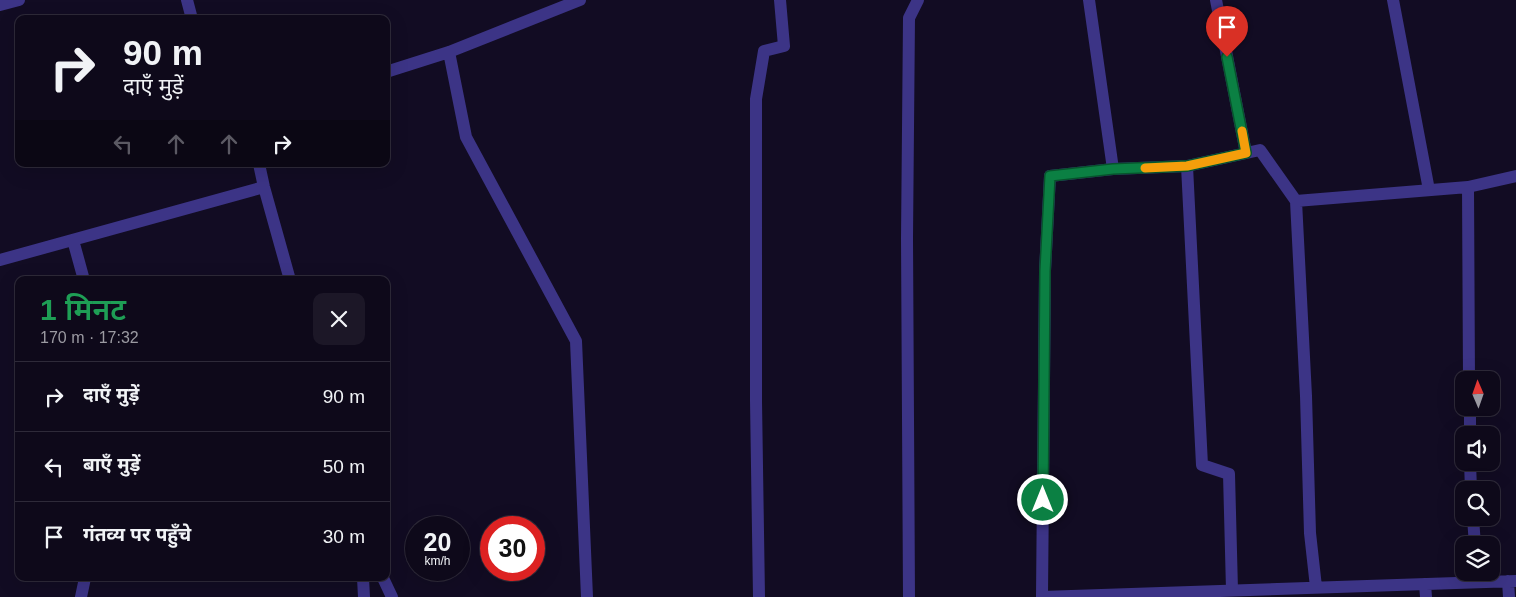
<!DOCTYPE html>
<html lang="hi">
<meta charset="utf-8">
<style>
:root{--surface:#0e091a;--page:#1c1727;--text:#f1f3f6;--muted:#9b9aa2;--line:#2e2a39}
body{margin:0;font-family:Helvetica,"Noto Sans Devanagari",sans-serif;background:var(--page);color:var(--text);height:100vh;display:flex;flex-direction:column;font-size:19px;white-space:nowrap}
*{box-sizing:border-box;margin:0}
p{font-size:16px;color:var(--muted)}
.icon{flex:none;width:28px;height:28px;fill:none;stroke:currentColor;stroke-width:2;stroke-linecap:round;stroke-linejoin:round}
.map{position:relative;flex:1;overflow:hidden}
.sheet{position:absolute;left:15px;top:276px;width:375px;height:305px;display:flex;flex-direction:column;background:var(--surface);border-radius:10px;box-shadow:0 5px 20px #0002,0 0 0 1px var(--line)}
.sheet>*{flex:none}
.guide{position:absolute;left:15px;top:15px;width:375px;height:152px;border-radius:10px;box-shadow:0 5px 20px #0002,0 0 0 1px var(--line);background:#0e091a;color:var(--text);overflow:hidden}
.needle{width:32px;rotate:358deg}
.fabs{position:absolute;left:1455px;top:371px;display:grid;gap:10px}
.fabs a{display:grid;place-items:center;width:45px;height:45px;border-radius:10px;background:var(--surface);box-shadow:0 5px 20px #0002,0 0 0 1px var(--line);font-size:25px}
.speed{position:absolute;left:405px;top:516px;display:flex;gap:10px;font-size:25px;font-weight:700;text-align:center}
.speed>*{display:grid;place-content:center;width:65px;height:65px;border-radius:50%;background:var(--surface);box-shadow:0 5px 20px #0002,0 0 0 1px var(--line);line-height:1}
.speed small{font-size:12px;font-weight:400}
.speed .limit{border:8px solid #d22;background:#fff;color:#111}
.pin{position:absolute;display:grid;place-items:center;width:42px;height:42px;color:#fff;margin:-51px -21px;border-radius:50% 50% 50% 0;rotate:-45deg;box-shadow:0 0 5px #0007}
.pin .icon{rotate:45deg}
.me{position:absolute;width:55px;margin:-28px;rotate:0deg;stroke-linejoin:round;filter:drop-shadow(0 0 4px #0008)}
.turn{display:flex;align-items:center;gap:18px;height:105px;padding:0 25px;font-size:22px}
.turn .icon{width:65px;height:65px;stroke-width:2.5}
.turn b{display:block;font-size:35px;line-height:42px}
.lanes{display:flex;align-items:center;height:48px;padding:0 25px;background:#0003;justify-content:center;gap:25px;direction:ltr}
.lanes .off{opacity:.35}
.round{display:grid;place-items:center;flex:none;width:52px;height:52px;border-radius:10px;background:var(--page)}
.head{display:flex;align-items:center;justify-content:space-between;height:85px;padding:0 25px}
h1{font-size:30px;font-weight:600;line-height:38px;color:#1e9e55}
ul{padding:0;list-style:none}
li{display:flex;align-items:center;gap:15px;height:70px;padding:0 25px;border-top:1px solid var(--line)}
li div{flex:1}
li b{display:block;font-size:19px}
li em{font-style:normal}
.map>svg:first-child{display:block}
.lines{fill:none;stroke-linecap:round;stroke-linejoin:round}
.minor{stroke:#3c3486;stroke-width:12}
.route-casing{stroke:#07532c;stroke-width:12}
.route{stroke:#0b8043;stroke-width:9}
.slow{stroke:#f59e0b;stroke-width:9}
</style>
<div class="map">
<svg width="1516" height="597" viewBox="0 0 1516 597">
<rect width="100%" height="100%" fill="#120c23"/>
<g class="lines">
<path class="minor" d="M187,0L192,19
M1216,0L1246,153
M1393,0L1429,190
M0,5L19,0
M449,52L466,137L576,341L587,597
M386,72L449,52L580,0
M259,164L264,187L290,280
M1187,166L1260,150L1296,201L1306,396L1310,533L1316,587
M1113,169L1187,166L1202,465L1229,474L1232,590
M1468,187L1469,380
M1296,201L1468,187L1516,176
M73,240L84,280
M0,260L264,187
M1470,408V435
M1470,462L1471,490
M1473,518L1475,545
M363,578L364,597
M383,578L392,597
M1508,581L1509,597
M1425,584L1426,597
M1042,596L1045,271L1050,176L1113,169L1089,0
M81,597L85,578
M759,597L756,401V99L764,51L784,46L780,0
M909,597L907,238L909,18L918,0
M1042,597L1516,581"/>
</g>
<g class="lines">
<defs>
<path id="route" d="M1043,500L1045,271L1050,176L1113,169L1187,166L1246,153L1227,57"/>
</defs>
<use href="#route" class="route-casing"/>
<use href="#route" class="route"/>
<path class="slow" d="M1145,168L1187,166L1246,153L1242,131"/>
</g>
</svg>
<div class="fabs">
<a><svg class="needle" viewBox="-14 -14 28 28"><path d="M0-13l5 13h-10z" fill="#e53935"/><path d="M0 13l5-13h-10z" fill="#9b9aa2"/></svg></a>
<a><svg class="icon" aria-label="sound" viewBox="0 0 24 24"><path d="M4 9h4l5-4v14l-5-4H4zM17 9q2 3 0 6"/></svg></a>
<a><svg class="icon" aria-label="search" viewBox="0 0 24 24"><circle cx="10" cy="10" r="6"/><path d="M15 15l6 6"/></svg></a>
<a><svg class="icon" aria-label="layers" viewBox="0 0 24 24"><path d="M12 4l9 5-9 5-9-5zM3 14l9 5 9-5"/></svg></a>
</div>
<div class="speed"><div>20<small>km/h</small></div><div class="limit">30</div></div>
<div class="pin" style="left:1227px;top:57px;background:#d93025"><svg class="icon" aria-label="arrive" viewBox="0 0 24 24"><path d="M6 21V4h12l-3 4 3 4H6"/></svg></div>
<svg class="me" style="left:1043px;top:500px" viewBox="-20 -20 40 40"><circle r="17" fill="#0b8043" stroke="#fff" stroke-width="3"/><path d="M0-11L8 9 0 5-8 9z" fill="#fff"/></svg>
<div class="guide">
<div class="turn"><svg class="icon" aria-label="right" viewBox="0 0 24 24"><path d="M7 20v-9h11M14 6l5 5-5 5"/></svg><div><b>90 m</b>दाएँ मुड़ें</div></div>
<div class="lanes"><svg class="icon off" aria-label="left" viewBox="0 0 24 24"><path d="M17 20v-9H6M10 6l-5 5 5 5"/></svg><svg class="icon off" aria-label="ahead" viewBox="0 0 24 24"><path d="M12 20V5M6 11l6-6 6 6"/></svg><svg class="icon off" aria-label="ahead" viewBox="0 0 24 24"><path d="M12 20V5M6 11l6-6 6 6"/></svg><svg class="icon" aria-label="right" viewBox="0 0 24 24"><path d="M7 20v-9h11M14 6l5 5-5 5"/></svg></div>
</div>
<section class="sheet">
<div class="head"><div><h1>1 मिनट</h1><p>170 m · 17:32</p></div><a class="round"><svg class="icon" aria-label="close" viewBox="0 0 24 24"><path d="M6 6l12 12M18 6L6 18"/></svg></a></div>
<ul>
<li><svg class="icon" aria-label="right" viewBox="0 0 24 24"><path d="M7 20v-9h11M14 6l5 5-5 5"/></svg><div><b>दाएँ मुड़ें</b></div><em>90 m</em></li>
<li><svg class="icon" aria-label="left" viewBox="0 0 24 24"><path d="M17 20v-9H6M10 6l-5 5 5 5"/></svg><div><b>बाएँ मुड़ें</b></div><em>50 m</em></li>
<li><svg class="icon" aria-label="arrive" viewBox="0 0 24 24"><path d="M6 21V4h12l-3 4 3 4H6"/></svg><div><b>गंतव्य पर पहुँचे</b></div><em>30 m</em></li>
</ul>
</section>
</div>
